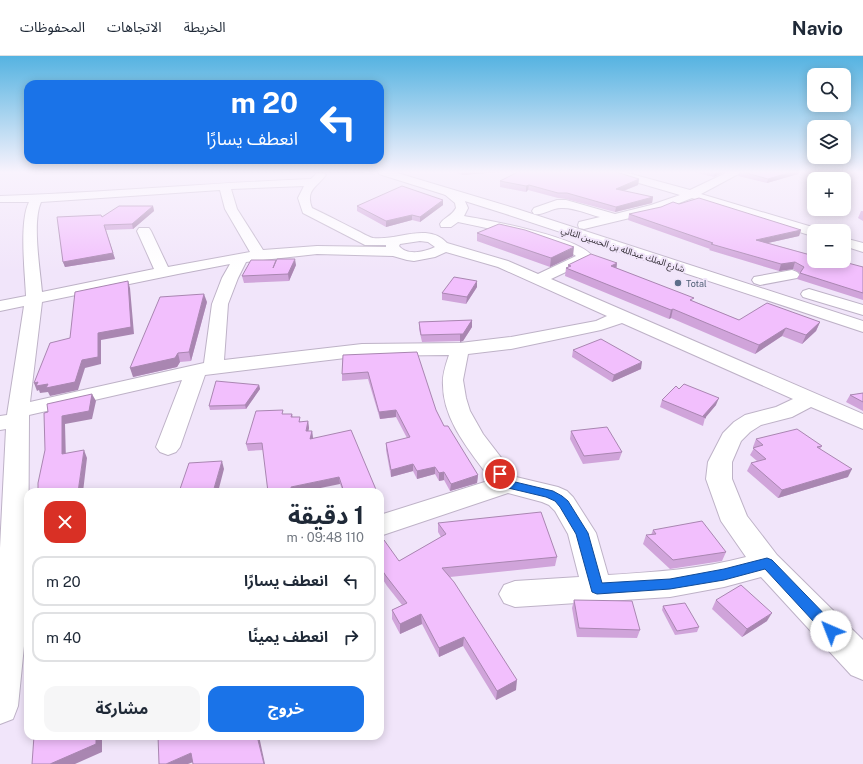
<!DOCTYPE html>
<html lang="ar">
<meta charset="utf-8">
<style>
:root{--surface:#fff;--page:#f6f6f7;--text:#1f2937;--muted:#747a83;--line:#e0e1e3;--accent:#1a73e8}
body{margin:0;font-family:"Public Sans","Noto Sans Arabic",sans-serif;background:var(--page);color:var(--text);direction:rtl;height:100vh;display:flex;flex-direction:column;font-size:15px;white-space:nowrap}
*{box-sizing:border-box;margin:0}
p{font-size:13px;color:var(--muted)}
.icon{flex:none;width:22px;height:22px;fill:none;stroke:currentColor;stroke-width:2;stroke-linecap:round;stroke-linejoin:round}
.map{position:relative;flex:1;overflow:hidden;direction:ltr}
.panel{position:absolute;left:24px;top:432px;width:360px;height:252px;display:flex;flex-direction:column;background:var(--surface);border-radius:12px;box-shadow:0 2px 10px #0003;direction:rtl}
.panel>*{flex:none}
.top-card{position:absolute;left:24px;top:24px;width:360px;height:84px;border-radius:12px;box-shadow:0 2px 10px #0003;direction:rtl;background:#1a73e8;color:#fff;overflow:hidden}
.controls{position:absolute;left:807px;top:12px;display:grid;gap:8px}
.controls a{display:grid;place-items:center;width:44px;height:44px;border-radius:8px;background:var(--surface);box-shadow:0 2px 10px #0003;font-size:20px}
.pin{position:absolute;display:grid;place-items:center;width:34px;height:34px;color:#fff;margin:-17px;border:2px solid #fff;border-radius:50%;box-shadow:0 1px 4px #0007}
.me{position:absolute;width:44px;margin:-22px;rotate:316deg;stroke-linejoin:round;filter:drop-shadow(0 0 3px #0008)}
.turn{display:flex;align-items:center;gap:14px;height:84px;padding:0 20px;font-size:18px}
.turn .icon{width:52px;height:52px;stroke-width:2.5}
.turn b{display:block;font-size:28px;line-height:34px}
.round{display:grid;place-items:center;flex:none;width:42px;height:42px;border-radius:12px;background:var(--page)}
.summary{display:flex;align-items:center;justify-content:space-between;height:68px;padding:0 20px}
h1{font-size:24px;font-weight:700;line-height:30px}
.cta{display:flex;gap:8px;margin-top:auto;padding:8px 20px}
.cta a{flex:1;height:46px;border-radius:12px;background:var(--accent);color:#fff;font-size:16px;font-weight:700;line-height:46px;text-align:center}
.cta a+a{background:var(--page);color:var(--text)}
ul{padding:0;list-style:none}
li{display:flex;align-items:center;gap:12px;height:50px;margin:0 8px 6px;padding:0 12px;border:2px solid var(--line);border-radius:12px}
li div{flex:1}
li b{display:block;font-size:15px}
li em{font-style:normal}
header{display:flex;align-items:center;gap:24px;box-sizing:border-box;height:56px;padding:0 20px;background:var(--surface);border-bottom:1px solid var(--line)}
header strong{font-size:19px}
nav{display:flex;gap:22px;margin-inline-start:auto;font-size:14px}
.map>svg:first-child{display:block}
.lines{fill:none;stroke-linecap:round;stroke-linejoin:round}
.minor-casing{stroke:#beb2c7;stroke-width:2}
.highway-casing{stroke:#beb2c7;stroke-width:2}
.minor{fill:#fff;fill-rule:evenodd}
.highway{fill:#fff;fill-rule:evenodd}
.wall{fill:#d0a4da}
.shaded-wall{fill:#a986b1}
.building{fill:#f2bffd;stroke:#a986b1}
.route{fill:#1a73e8;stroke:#114b97}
.service-dot{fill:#5c6f8a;stroke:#f1e5fa;stroke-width:1.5}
.labels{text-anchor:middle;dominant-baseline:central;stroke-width:4;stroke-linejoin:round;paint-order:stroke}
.far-street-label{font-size:9px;fill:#332e36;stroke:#f1e5fa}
.far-service-label{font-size:9px;fill:#4e5e75;stroke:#f1e5fa;text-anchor:start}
</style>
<header>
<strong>Navio</strong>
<nav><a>الخريطة</a><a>الاتجاهات</a><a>المحفوظات</a></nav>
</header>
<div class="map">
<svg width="863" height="708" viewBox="0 0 863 708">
<rect width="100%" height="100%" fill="#f1e5fa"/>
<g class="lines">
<defs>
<path id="minor" d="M322,116L326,119C317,131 305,134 312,152C327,159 342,167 356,174C361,176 368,181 373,182C397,185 428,166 447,187L508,205L538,218L576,200C568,194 557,191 548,188C519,179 488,172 458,166L451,171H441L440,168C444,161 451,161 456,152L455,147L443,137L445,135H453L464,143L468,152L464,160C488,164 579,181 592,200L587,206L551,223L863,358V373L811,351L792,361L761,369L750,376L741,385L732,406V423L747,460L777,499L863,584V624L851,619L761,521L724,531L670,541L515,551L504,547L499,538L504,529L515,525L579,521L568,478L555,455L549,449L542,446L508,437L380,480V459L491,424C471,396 443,365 443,329C442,319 446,308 449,299L362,300L205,319L180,391L176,396L168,399L160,396L156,391L182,324L29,359L28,550L18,650L13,663L0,668V492L6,373L0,374V360L7,359L24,250L0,255V245L26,240C25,216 19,166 29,146H0V140C104,137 207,127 311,123L317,117ZM304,130L298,142L303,157L365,189H386V191L317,190L263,194L237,153L231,133ZM220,134L225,153L250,196L168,211L151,175L149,172H139L137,175L154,213L42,236C40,213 32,166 41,146ZM420,185L428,186L435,191C425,196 407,200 399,190L400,188ZM446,196L498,211L607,260L596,265L511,281L460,287L362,288L224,304L228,248L238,222L246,206L317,198L393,200L407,204L414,205L435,201ZM230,208L222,222L212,248L204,307L30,346L42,246L178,218ZM622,267L793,343L776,351L745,359L734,366L723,377L708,406L706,423L721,465L746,501C701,513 655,516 608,519L596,477L573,441L567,435L558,431L516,421L483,378L470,355L466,342L463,324L468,298L511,293L601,274Z
M607,116H624L690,134L728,116H742L701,138L819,173L820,175H814V180L809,179L692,142L659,155L584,173L579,172L578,169L579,166L600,161C588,158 573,151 561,152C551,152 543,160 534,158L532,155L534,152L557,144H566L615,158L651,149L680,139L608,118Z
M844,182L863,187V196L844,190Z
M792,214L797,216L800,219L797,222L760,229L754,227L752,224L754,221Z"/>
<path id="highway" d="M378,116H394L514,152L863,265V276L506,158L379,118Z
M809,233L863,249V259L803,241L801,238L803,235Z"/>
</defs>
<use href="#minor" class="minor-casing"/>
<use href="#highway" class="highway-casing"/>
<use href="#minor" class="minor"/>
<use href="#highway" class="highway"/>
</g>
<path class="wall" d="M454,116H500L462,119Z
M693,116H724L714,121Z
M739,116H799L798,118L767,127L738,120Z
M639,123L638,129L624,135L653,141L652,147L615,156L566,143L558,142L528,134L526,136L500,131V125Z
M443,144V149L420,166L412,164L386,171L357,155V150Z
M153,150L154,155L133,173L106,174L115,203L65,211L63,206L102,161Z
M861,155H863V165L858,162Z
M629,158L801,174L799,180L768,187L846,209L863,211V244L797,223L800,217L793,213L779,215L709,194L710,193L628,164Z
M477,177L573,200L550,211L477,185Z
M276,204V206L296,209L289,225L244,227L242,220Z
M617,207L616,213L693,245L739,264L820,266L816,275L802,288L782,280L755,298L671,262L669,263L565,220L566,212L568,211V209Z
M477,231L466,248L442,244V237Z
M207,246L191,305L180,306L177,311L133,321Z
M472,264V271L463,285L422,286L419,273V266Z
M573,294L641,313L612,326L572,301Z
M343,299L436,354L444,370L478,419L477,427L450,435L444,424L439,425L435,418L417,423L413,415L391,421L386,394V387L407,382L396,361L380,363L368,323L342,325V318Z
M259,329L260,333L246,353L210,354L209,350Z
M679,333L716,349L705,362L703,370L660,351L662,344Z
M863,337V355L846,346L850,339Z
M284,358H292L293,361L301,366L308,365L309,372L308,375H312L313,383L377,436H343L340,428L263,394L248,395L246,388Z
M571,375L622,396L619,404L583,408L570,383Z
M756,383L822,390L820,393L848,421L778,442L747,415L751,407L757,405L750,399L754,392L753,391Z
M438,467L557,501L555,510L450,521L516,634L496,644L463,590L439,601L422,568L400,578L392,563V554L402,549L387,530L380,519V486L399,505L441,481L438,476Z
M653,474L726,496L722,505L670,513L643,488L646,479H651Z
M574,544L640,574L637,582L577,581L572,552Z
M716,544L767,565L742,581L712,553Z
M663,550L699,571L697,576L675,579L662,554Z"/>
<path class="shaded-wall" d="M462,116H500L462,119Z
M715,116H724L714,121Z
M791,116H799L798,118L767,127L768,123Z
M639,123L638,129L615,138L616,133Z
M529,129L528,134L526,136V130Z
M653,141L652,147L615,156L616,151Z
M443,144V149L420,166V161Z
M153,150L154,155L133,173L132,168Z
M412,159V164L386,171V165Z
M104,169L115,203L65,211L63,206Z
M801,174L799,180L754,190L756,184Z
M574,191L573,200L550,211L551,202Z
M295,203L296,209L289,225L288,218Z
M795,206L793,213L779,215L781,208Z
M617,207L616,215L611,210Z
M128,225L130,232L134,278L101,284V308L85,312L78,334L50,340L48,336L40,337L39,334L37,335L34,327L38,326L48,328L82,304Z
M477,225V231L466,248L467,241Z
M204,238L207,246L191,305L189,296Z
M673,253L671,262L669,263L671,254Z
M472,264V271L463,285L460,286V278Z
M820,266L816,275L802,288L806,279Z
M786,272L782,280L755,298L759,289Z
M178,297L180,306L177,311L133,321L130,312Z
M642,306L641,313L612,326L614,319Z
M259,329L260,333L246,353L245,349Z
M92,338L96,345L92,363L65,368L66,406L62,398V360Z
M719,342L716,349L705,362L703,360Z
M396,354V361L380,363L379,356Z
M308,365L309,372L307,382L306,375Z
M312,375L313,382L312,390L310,383Z
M84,394L87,402L83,436H78Z
M222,405L224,413L218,436H213Z
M413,408V415L391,421V414Z
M435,411V418L417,423V415Z
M852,413L848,421L778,442L782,434Z
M444,416V424L439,425V417Z
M478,419L477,427L450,435L451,428Z
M339,421L340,428L301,436H292L291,431Z
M382,447V455H380V448Z
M772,557L767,565L742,581L747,573Z
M421,558L422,568L400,578V568Z
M464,581L463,590L439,601V592Z
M517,624L516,634L496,644L497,635Z
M96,680H102V696L75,708H50Z
M257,680H259L265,708H264Z
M191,697L196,705L188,708H166Z"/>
<path class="building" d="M518,116H616L639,123L616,133L653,141L616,151L567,137H558L529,129L526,130L500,125Z
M743,116H791L768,123Z
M402,130L443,144L420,161L412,159L386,165L357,150Z
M699,142L801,174L756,184L814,200V205H831L846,209L848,207L863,211V237L800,217L804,211L795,206L781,208L711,188L713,187L629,158L661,151L673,146L679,148Z
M119,150H153L132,168L104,169L113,197L63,206L57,161L101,159L102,161Z
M499,168L525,174L574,191L551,202L477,177Z
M591,198L617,207L611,210L694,242L690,244L739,264L767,247L820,266L806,279L786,272L759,289L673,253L671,254L566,212L571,210L568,209Z
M277,203H295L288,218L242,220L251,204H276L273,212Z
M454,221L477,225L467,241L442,237Z
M128,225L131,271L98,277V301L82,304L75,326L46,332L48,328L36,330L38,326L34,327L50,287L70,282L75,236Z
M204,238L189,296L178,297L175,302L130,312L160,241Z
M472,264L463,278H460L421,279L419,266Z
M601,283L642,306L614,319L573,294Z
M417,296L436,354L444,370H448L478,419L451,428L444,416L439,417L435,411L417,415L413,408L391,414L386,387L410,381L396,354L379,356L368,316L342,318L343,299Z
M216,325L259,329L245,349L209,350Z
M684,328L719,342L703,360L706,362L662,344L676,330L679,333Z
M863,337V346L850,339Z
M92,338L89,355L62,360V398L84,394L78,436H38V427L45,394L44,357L48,356L47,348Z
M283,354L282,358H292L291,361H300L299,366L308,365L306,375H312L310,383L351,374L377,436H344L339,421L291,431L292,436H268L262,387L246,388L256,355Z
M607,371L622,396L584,400L571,375Z
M797,373L822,390L817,391L852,413L782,434L751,407L766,403L753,392L763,389L756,383Z
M222,405L213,436H179L189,407Z
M541,456L557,501L442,512L454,526L517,624L497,635L464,581L439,592L421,558L400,568L392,554L407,547L386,520L380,511V486L384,484L399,505L446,478L438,467Z
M702,465L726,496L673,504L646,479L656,478L653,474Z
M741,529L772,557L747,573L716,544Z
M574,544L632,545L640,574L579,572Z
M685,547L699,571L677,575L663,550Z
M34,680H96V688L50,708H32Z
M158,680H257L264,708H193L191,697L166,708H159Z"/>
<linearGradient id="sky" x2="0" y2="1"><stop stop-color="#55b3e1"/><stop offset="0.54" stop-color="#f9f3fd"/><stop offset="1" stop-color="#f9f3fd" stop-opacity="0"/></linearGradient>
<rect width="863" height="215" fill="url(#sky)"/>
<path class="route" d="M500,414L503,415L511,425L553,435L562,440L568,445L588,477L602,527L670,523L724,513L767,502L772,504L836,570L838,575L836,579L831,581L826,579L765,513L724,524L670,533L597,538L592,536L576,478L560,451L555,445L546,441L504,431L494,418L496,415Z"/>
<circle class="service-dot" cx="678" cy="227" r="4"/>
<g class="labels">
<g class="far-street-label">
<text transform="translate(623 193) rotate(18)">شارع الملك عبدالله بن الحسين الثاني</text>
</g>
<g class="far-service-label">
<text x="686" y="227">Total</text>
</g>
</g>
</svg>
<div class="controls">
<a><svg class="icon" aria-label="search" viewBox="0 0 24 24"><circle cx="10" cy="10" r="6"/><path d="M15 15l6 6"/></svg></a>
<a><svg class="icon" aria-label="layers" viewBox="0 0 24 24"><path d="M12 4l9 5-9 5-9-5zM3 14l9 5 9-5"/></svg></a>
<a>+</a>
<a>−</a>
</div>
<div class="pin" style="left:500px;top:418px;background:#d93025"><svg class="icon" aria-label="arrive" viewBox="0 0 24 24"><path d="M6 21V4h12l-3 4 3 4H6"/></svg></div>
<svg class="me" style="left:831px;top:575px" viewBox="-20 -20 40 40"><circle r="19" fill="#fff"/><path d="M0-13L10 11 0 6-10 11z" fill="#1a73e8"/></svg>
<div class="top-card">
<div class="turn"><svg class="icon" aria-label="left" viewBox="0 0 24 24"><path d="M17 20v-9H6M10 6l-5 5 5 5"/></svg><div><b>20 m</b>انعطف يسارًا</div></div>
</div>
<section class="panel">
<div class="summary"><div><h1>1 دقيقة</h1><p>110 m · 09:48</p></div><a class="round" style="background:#d93025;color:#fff"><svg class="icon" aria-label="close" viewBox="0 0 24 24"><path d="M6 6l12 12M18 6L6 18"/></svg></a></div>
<ul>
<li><svg class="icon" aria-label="left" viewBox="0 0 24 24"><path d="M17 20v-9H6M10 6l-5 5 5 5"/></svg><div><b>انعطف يسارًا</b></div><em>20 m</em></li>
<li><svg class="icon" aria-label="right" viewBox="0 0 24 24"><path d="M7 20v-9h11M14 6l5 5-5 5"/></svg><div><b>انعطف يمينًا</b></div><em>40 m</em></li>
</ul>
<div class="cta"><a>خروج</a><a>مشاركة</a></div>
</section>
</div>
